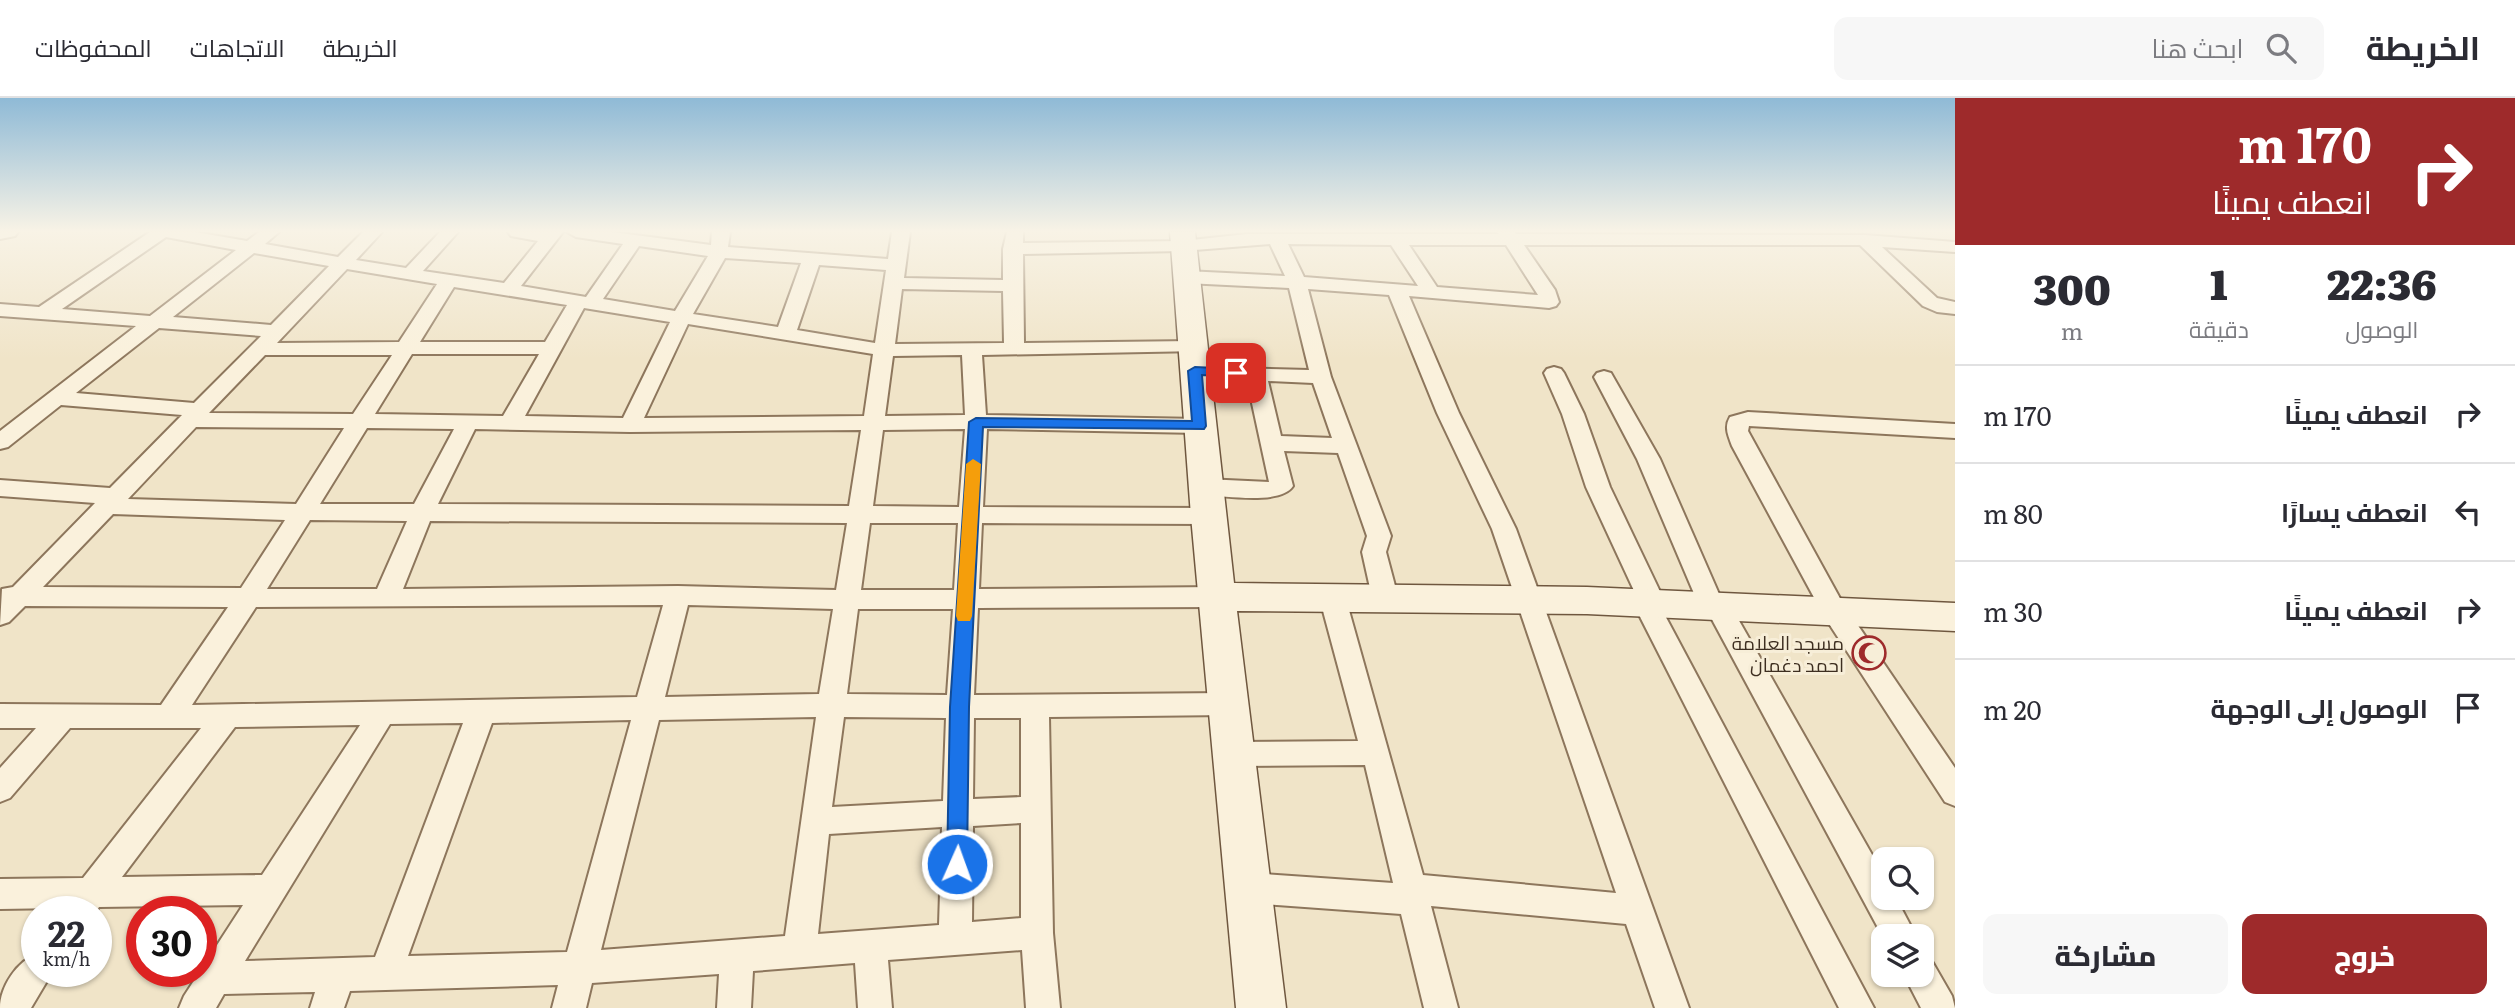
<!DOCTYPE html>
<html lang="ar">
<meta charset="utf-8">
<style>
:root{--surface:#fff;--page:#f7f7f7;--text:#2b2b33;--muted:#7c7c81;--line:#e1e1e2;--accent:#9e2a2b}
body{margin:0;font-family:Literata,Cairo,serif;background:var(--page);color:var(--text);direction:rtl;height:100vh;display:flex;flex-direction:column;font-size:26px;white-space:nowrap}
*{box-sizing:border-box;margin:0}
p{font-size:23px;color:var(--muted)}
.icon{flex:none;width:38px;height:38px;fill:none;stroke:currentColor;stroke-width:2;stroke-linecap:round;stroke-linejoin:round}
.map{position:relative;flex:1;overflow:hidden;direction:ltr}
.details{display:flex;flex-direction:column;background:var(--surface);width:560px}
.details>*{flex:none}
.guide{background:#9e2a2b;color:#fff;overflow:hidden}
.controls{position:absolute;left:1871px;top:749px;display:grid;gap:14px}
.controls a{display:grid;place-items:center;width:63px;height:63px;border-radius:14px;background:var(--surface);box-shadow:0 2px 5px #0004;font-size:35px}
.speed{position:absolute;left:21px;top:798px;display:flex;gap:14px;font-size:35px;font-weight:700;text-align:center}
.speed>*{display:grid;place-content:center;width:91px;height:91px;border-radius:50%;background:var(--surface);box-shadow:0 2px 5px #0004;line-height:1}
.speed small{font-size:18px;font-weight:400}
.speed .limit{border:10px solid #d22;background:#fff;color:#111}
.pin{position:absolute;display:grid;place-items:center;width:60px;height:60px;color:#fff;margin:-30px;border-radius:14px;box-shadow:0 4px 10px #0006}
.me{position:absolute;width:77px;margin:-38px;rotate:2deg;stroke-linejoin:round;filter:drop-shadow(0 0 5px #0008)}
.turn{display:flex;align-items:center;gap:24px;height:147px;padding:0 28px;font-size:32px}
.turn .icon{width:91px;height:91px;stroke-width:2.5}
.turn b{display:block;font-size:49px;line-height:60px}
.eta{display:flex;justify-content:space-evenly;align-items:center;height:119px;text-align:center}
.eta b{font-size:42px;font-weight:800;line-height:49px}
.primary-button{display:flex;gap:14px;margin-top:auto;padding:14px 28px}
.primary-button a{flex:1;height:80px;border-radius:14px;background:var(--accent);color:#fff;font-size:28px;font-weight:800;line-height:80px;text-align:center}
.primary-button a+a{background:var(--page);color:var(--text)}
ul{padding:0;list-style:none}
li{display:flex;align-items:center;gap:21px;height:98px;padding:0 28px;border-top:2px solid var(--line)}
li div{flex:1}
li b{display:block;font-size:26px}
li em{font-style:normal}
header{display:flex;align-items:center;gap:42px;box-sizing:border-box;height:98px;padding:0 35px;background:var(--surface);border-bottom:2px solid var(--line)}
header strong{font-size:33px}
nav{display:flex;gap:38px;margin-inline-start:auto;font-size:24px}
.search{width:490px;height:63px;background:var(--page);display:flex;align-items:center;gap:18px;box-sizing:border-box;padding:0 24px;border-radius:14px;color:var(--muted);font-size:26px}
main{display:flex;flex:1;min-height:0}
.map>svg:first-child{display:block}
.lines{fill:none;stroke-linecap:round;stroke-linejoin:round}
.street-casing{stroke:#8d765c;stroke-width:4}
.secondary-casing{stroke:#6f573f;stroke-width:3}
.street{fill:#faf1dc;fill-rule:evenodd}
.secondary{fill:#faf1dc;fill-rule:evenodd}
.route{fill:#1a73e8;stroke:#114b97;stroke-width:2}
.slow{fill:#f59e0b}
.labels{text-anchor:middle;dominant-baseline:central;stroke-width:6;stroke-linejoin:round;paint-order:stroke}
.poi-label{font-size:19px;fill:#3d2e20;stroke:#f7eed8;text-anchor:end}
</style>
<header>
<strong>الخريطة</strong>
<div class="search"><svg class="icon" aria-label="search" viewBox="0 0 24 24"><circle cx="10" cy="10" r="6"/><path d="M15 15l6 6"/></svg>ابحث هنا</div>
<nav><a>الخريطة</a><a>الاتجاهات</a><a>المحفوظات</a></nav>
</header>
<main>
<section class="details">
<div class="guide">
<div class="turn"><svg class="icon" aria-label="right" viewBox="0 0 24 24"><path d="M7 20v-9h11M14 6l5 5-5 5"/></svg><div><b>170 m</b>انعطف يمينًا</div></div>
</div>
<div class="eta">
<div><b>22:36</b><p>الوصول</p></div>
<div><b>1</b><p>دقيقة</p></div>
<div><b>300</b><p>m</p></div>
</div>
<ul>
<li><svg class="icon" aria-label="right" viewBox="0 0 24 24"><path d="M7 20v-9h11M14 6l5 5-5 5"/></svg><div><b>انعطف يمينًا</b></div><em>170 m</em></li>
<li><svg class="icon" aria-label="left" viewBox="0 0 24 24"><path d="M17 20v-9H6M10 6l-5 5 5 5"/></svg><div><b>انعطف يسارًا</b></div><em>80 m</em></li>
<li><svg class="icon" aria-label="right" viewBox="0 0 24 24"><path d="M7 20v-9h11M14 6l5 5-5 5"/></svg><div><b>انعطف يمينًا</b></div><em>30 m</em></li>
<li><svg class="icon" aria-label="arrive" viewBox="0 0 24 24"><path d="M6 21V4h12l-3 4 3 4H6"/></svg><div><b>الوصول إلى الوجهة</b></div><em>20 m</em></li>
</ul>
<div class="primary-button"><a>خروج</a><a>مشاركة</a></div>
</section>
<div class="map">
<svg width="1955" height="910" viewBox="0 0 1955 910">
<rect width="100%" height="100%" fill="#f0e4c8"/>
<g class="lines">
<defs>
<path id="street" d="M0,134H18L15,138L0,141Z
M150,134H195L247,143L259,134H279L265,146L338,159L363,134H382L356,162L406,170L440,134H458L423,173L504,185L538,143L511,138L508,134H563L521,188L586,199L623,146L576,139L567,134H612L711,147L712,134H730L728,149L888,161L892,134H910L904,180L1003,182V151L1007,134H1023V145L1182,143L1247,136H1499L1497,134H1515L1516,136L1865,137L1955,144V154L1882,149L1937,200L1955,204V216L1937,214L1923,208L1860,147H1524L1555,192L1559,204L1556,208L1549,210L1409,198L1459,315L1516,431L1689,910H1655L1626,826L1431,808L1458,910H1424L1401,816L1250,805L1239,800L1234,790L1239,780L1250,775L1393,785L1365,667L1234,668L1224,665L1220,656L1224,647L1234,644L1358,643L1319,498L1323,491L1332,489L1341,491L1345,498L1423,777L1616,795L1492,431L1437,315L1389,197L1308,191L1331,279L1391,438L1386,454L1398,499L1394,506L1385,509L1376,506L1372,499L1362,454L1367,438L1338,355L1284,353L1293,388C1281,407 1226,398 1205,397L1197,395L1193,389L1197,383L1205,381L1269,384L1247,282L1195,279L1188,277L1185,273L1188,269L1309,272L1289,190L1186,185L1177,179L1186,173L1285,178L1270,146L1182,153L1023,156L1024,245L1193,243L1200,245L1203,249L1200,253L982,257L986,317L1199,321L1207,323L1210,328L1207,333L1199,335L987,331L983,409L1208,410L1216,412L1220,418L1216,424L1208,426L982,425L979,491L1218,489L1227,492L1231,499L1227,506L1218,509L978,510L974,597L1228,595L1238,598L1242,606L1238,614L1228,617L1049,619L1053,835L1060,910H1026L1022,852L888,862L892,910H858L855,865L753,873L751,910H717L719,876L592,885L586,910H552L558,887L350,893L344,910H310L315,894L224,896L216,910H179L184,898L243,807L99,809L96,814H60L62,810L0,811V781L83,780L201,630H70L10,700L0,704V670L36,630H0V606L161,607L228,509L25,508L9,524L0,527L2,491L13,489L95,405L0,398V382L110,390L182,317L61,307L8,349L0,351V333L136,228L0,218V206L39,209ZM166,139L236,152L150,218L62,211ZM1288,146L1391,147L1418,188L1304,179ZM1409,147H1506L1538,197L1437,189ZM639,148L708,158L675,213L603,201ZM254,155L329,168L271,227L173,219ZM725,160L801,165L778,229L693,216ZM819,167L886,172L875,245L797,232ZM347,171L437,186L399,244L277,245ZM454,189L567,207L545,244H420ZM902,191L1003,193L1004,245L895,246ZM584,210L670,224L623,320L525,318ZM688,226L873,256L864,318L644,320ZM159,230L261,238L194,305L76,295ZM412,256H539L503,318L375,316ZM265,257H392L353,316L209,315ZM962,257L965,317L885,318L893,258ZM1268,283L1313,285L1332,340L1281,338ZM196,329L344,330L296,406L128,401ZM367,330L454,331L414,406H320ZM475,331L630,334L861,332L849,408L438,406ZM965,331L959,409L873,408L883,332ZM113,416L285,422L241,490L43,489ZM310,422L407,423L377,491H267ZM430,423L847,425L836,492L678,488L403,491ZM870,425H958L954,492H861ZM663,507L637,599L192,607L256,509ZM688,507L833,511L819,596L665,599ZM858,511H953L947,597L847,596ZM816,619L785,838L601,852L659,622ZM844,619L946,620L943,703L832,709ZM974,620H1021V699L973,701ZM631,622L567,854L408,858L492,625ZM463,625L375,859L245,863L390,626ZM360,627L262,777L122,779L235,629ZM1021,725V820L972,824L973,728ZM942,729L939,827L818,836L829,736Z
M1554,269L1561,271L1564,275L1584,316L1610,389L1665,504L1661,510L1874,910H1839L1632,503L1636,497L1586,389L1562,316L1544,275L1547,271Z
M1604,273L1611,275L1660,361L1719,496L1725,498L1883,776V800H1896L1916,838L1883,839L1708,514L1701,512L1637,361L1594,279L1597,275Z
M1748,314L1955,326V340L1749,328L1748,333L1842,504L1955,670V708L1945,704L1824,518L1732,348C1728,337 1724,329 1730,319Z
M37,856V873H53L31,910H0C0,889 17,863 37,856Z
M1922,861L1933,865L1952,898L1955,910H1921L1904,877H1922Z"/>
<path id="secondary" d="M1170,134H1195L1234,485L1587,489L1955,505V533L1587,516L1237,513L1286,910H1236L1191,418Z"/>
</defs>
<use href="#street" class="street-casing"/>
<use href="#secondary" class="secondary-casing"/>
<use href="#street" class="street"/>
<use href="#secondary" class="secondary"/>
</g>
<linearGradient id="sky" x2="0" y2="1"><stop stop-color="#8fbad6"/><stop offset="0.51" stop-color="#f8f3e6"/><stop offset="1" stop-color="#f8f3e6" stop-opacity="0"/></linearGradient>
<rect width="1955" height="261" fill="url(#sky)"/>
<path class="route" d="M1195,269L1236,271L1243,275L1236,279L1202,277L1206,328L1204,331L983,329L969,609L967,766L964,772L957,775L950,772L947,766L950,609L969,324L976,320L1192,323L1188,273Z"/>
<path class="slow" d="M973,361L981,366L972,518L970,523H958L956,518L966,366Z"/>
<defs>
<symbol id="mosque-ring" viewBox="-11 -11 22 22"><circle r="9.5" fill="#f7eed8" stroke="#9e2a2b" stroke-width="1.5"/><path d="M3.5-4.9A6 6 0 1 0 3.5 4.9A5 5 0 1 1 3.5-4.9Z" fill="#9e2a2b"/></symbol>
</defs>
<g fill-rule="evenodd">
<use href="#mosque-ring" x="1850" y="536" width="38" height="38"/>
</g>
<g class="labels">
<g class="poi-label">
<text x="1844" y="544">مسجد العلامة<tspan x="1844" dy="22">احمد دغمان</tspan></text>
</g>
</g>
</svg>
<div class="controls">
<a><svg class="icon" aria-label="search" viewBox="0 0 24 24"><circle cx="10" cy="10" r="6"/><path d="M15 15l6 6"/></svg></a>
<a><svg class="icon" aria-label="layers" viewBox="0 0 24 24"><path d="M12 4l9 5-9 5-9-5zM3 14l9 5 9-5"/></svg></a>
</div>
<div class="speed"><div>22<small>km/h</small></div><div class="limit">30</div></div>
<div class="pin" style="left:1236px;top:275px;background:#d93025"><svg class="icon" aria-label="arrive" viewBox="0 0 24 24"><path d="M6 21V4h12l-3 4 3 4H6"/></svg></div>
<svg class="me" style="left:957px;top:766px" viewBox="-20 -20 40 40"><circle r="17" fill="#1a73e8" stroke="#fff" stroke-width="3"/><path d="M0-11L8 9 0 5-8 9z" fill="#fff"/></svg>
</div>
</main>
